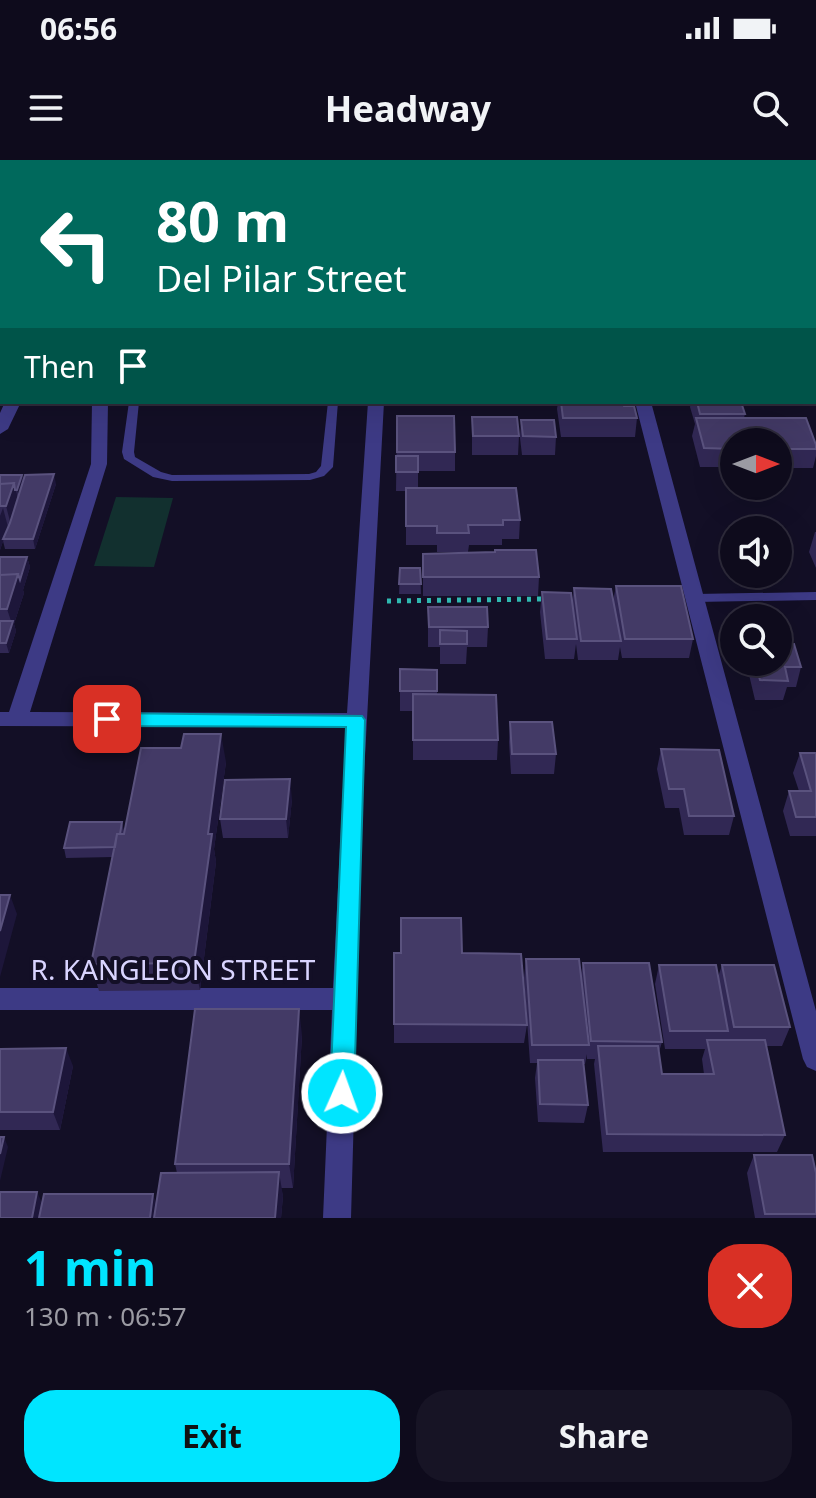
<!DOCTYPE html>
<meta charset="utf-8">
<style>
:root{--surface:#0e0b1c;--page:#171425;--text:#f1f3f6;--muted:#9b9ba3;--line:#2e2b3b;--accent:#00e5ff}
body{margin:0;font-family:"Noto Sans",sans-serif;background:var(--page);color:var(--text);height:100vh;display:flex;flex-direction:column;font-size:30px;white-space:nowrap}
*{box-sizing:border-box;margin:0}
p{font-size:26px;color:var(--muted)}
.icon{flex:none;width:44px;height:44px;fill:none;stroke:currentColor;stroke-width:2;stroke-linecap:round;stroke-linejoin:round}
.map{position:relative;height:1058px;overflow:hidden}
.details{display:flex;flex-direction:column;background:var(--surface);flex:1}
.details>*{flex:none}
.hud{position:absolute;left:0px;top:0px;width:816px;height:244px;box-shadow:0 8px 32px #0002,0 0 0 2px var(--line);background:#00695c;color:#fff;overflow:hidden}
.needle{width:52px;rotate:90deg}
.tools{position:absolute;left:720px;top:268px;display:grid;gap:16px}
.tools a{display:grid;place-items:center;width:72px;height:72px;border-radius:50%;background:var(--surface);box-shadow:0 8px 32px #0002,0 0 0 2px var(--line);font-size:40px}
.pin{position:absolute;display:grid;place-items:center;width:68px;height:68px;color:#fff;margin:-34px;border-radius:16px;box-shadow:0 4px 12px #0006}
.me{position:absolute;width:88px;margin:-44px;rotate:2deg;stroke-linejoin:round;filter:drop-shadow(0 0 6px #0008)}
.turn{display:flex;align-items:center;gap:28px;height:168px;padding:0 24px;font-size:36px}
.turn .icon{width:104px;height:104px;stroke-width:2.5}
.turn b{display:block;font-size:56px;line-height:68px}
.then{display:flex;align-items:center;height:76px;padding:0 24px;background:#0003;gap:16px;font-size:30px}
.round{display:grid;place-items:center;flex:none;width:84px;height:84px;border-radius:32px;background:var(--page)}
.overview{display:flex;align-items:center;justify-content:space-between;height:136px;padding:0 24px}
h1{font-size:48px;font-weight:700;line-height:60px;color:var(--accent)}
.primary-button{display:flex;gap:16px;margin-top:auto;padding:16px 24px}
.primary-button a{flex:1;height:92px;border-radius:32px;background:var(--accent);color:#111;font-size:32px;font-weight:700;line-height:92px;text-align:center}
.primary-button a+a{background:var(--page);color:var(--text)}
.status{display:flex;justify-content:space-between;align-items:center;height:56px;padding:0 40px;background:var(--surface);direction:ltr}
.status svg{height:22px;fill:currentColor}
header{display:flex;justify-content:space-between;align-items:center;height:104px;padding:0 24px;background:var(--surface);font-size:36px;font-weight:700}
.map>svg:first-child{display:block}
.green{fill:#12302f}
.lines{fill:none;stroke-linecap:round;stroke-linejoin:round}
.stream{fill:#0c2248;fill-rule:evenodd}
.path{stroke:#2fb8b0;stroke-width:5;stroke-dasharray:4 6;stroke-linecap:butt}
.lane{fill:#3d3a85;fill-rule:evenodd}
.street{fill:#3d3a85;fill-rule:evenodd}
.wall{fill:#312854}
.shaded-wall{fill:#1d163a}
.building{fill:#433a66;stroke:#5a527e;stroke-width:2}
.route{fill:#00e5ff;stroke:#0095a6;stroke-width:2}
.labels{text-anchor:middle;dominant-baseline:central;stroke-width:8;stroke-linejoin:round;paint-order:stroke}
.near-street-label{font-size:28px;fill:#d9d4ff;stroke:#130f26}
</style>
<div class="status"><b>06:56</b><svg viewBox="0 0 49 12"><path d="M0 12V9h3v3zM5 12V6h3v6zM10 12V3h3v9zM15 12V0h3v12zM26 1h20v11H26zM47 4h2v5h-2z"/></svg></div>
<header><svg class="icon" aria-label="menu" viewBox="0 0 24 24"><path d="M4 6h16M4 12h16M4 18h16"/></svg>Headway<svg class="icon" aria-label="search" viewBox="0 0 24 24"><circle cx="10" cy="10" r="6"/><path d="M15 15l6 6"/></svg></header>
<div class="map">
<svg width="816" height="1058" viewBox="0 0 816 1058">
<rect width="100%" height="100%" fill="#130f26"/>
<path class="green" d="M116,337L173,338L154,407L94,406Z"/>
<g class="lines">
<path class="stream" d="M581,0H588L590,2H583Z
M814,98L816,99V103L814,102Z"/>
<path class="path" d="M387,441L545,439"/>
<path class="lane" d="M129,242H139L134,292L135,297L161,312L172,315L309,314L316,312L321,306L328,242H338L333,307L324,316L310,320L172,321L153,317L124,299L122,292Z
M816,432V440L696,442L690,438L696,434Z"/>
<path class="street" d="M543,0H557L559,2H545Z
M0,9H2V15H0Z
M814,49L816,50V58L814,57Z
M5,242H21L8,269L0,274V253Z
M92,242H108L107,304L30,552L347,553L368,242H384L363,634L351,1058H323L332,850H0V828H333L346,567L0,566V552H9L91,304Z
M635,242H651L816,851V911L807,907L803,899Z"/>
</g>
<path class="wall" d="M2,0H23L22,2H3Z
M65,0H90L89,2H66Z
M153,0H179L178,1Z
M279,0H298L297,2H279Z
M328,0H350V2H328Z
M600,0H718L691,1L686,2H604Z
M735,0H803L802,2H737Z
M816,9V40L814,39V10Z
M814,64H816V98H814Z
M0,101H2V182L0,187Z
M814,117H816V168H814Z
M814,205H816V244H780V242H814Z
M416,242H496V245L416,246Z
M558,242H630V244H624L637,258L635,277H561L557,249Z
M691,242H741L745,254L744,258L816,285V296L813,308H778V282H734V307H700L692,276L695,264L690,247Z
M397,256L455,292V311H418V328L520,360L519,379H502V385H469L468,392H437V385H406V331H396Z
M472,257L519,276L518,295H472Z
M521,260L556,277L555,295H522L520,278Z
M0,315H22L23,320L56,324L35,389H5L3,381L0,390Z
M815,372H816V408L809,392Z
M495,392L539,417L538,436H423V394Z
M0,397H27L30,407L23,430L24,433L14,464L16,471L9,493H0Z
M400,408H420L421,434H399Z
M616,426L693,479L689,498H622L620,487L618,500H578L576,484L574,499H545L540,452L542,432L572,443L574,428L613,441Z
M428,447L488,467L487,487H467L466,504H440V487H428Z
M746,502H778L801,507L796,527H787L783,540H755Z
M400,509L437,510V534L498,580L497,600H413V551H400Z
M510,562L556,594L554,614H511L509,582Z
M661,589L734,656L729,675H684L679,648H665L657,609Z
M800,593H816V676H790L783,651L789,631H799L793,613Z
M226,602L214,689L216,702L200,830L99,831L91,804L113,697L66,698L64,688L122,662L124,671Z
M292,639L288,678H223L220,659Z
M394,793H462L527,865L524,883H394Z
M526,799L581,814L583,803L662,882L659,892L662,914H704L702,899L705,889H665L655,824L659,805L718,817L722,805L790,867L782,886H766L785,975L777,992H603L594,904L595,899H587V894L585,904H584L588,945L584,963L538,962L535,918L537,903H530L524,818Z
M302,875L293,1028H281L283,1036L281,1058L42,1042L156,1043L177,1013L175,1004Z
M0,889L73,906L60,970H0Z
M754,995L816,1013V1058H755L747,1013Z"/>
<path class="shaded-wall" d="M488,0H517V2H488Z
M762,0H803L802,2H761Z
M54,314L56,324L35,389L33,379Z
M22,315L25,324L19,339L17,330Z
M14,323L19,342L11,365L6,346Z
M3,348L8,367L0,390V356Z
M27,397L30,407L23,430L24,433L14,464L16,471L9,493L6,483L12,464L7,449L18,414Z
M221,574L226,602L214,689L216,702L200,830L194,803L208,674Z
M290,619L292,639L288,678L286,659Z
M10,735L17,754L0,817V771Z
M299,849L302,875L293,1028L289,1004Z
M66,888L73,906L60,970L53,952Z
M4,977L8,987L0,1021V994Z
M279,1012L283,1036L281,1058H275Z
M37,1032L48,1056V1058H32Z
M153,1034L161,1058H150Z"/>
<path class="building" d="M437,0H487V2H437Z
M636,0H718L721,2H693L691,1L686,2H641Z
M816,9V22L814,21V10Z
M814,64H816V81H814Z
M0,101H2V157H0Z
M814,117H816V138H814Z
M814,205H816V226H814Z
M561,242H623L624,246H634L637,258H563Z
M697,242H741L745,254H700Z
M397,256H454L455,292H397Z
M472,257H517L519,276H473Z
M696,258H806L816,285V289H778V282H734V289L704,288Z
M521,260H554L556,277L523,276Z
M396,296H418V312H396Z
M54,314L33,379H3L10,363L25,315Z
M0,315H22L17,330H15L14,323L0,324Z
M14,323L6,346H0V324Z
M406,328H516L520,360H503V365H468L469,373H437V366H406Z
M495,390H536L539,417H423V394L495,392Z
M0,397H27L20,420L18,414L0,415Z
M400,408H420L421,424H399Z
M18,414L7,449H0V415Z
M616,426H681L693,479H625Z
M574,428L611,429L621,481H581Z
M542,432L571,433L577,479H547Z
M428,447H487L488,467H429Z
M0,461H13L6,483H0Z
M440,470L467,471V484H440Z
M778,484H794L801,507H785L788,521L760,520L755,502H778Z
M400,509L437,510V531H400Z
M413,534L496,535L498,580H413Z
M510,562H552L556,594H512Z
M184,574H221L208,674H212L194,803L91,804L117,674H124L141,588H181Z
M661,589L719,590L734,656H689L684,629H669Z
M800,593H816V657H796L789,631H811Z
M290,619L286,659H220L225,620Z
M70,662H122L120,674H117L115,687L64,688Z
M0,735H10L0,771Z
M401,758H461L462,793L521,794L527,865L394,864V793H401Z
M526,799H579L589,885H532Z
M583,803H649L662,882L591,881Z
M659,805H716L728,871H670Z
M722,805H774L790,867H734Z
M195,849H299L289,1004H175Z
M707,880H765L785,975L607,974L598,886H658L662,914H714Z
M66,888L53,952H0V889Z
M538,900H583L588,945L540,944Z
M0,977H4L0,994Z
M754,995H812L816,1013V1054H765Z
M279,1012L275,1058H154L161,1013Z
M0,1032H37L32,1058H0Z
M44,1034H153L150,1058H39Z"/>
<path class="route" d="M107,553L362,556L365,560L354,933L350,941L342,944L333,941L330,933L346,567L107,566L98,559Z"/>
<g class="labels">
<g class="near-street-label">
<text x="173" y="809">R. KANGLEON STREET</text>
</g>
</g>
</svg>
<div class="tools">
<a><svg class="needle" viewBox="-14 -14 28 28"><path d="M0-13l5 13h-10z" fill="#e53935"/><path d="M0 13l5-13h-10z" fill="#9b9ba3"/></svg></a>
<a><svg class="icon" aria-label="sound" viewBox="0 0 24 24"><path d="M4 9h4l5-4v14l-5-4H4zM17 9q2 3 0 6"/></svg></a>
<a><svg class="icon" aria-label="search" viewBox="0 0 24 24"><circle cx="10" cy="10" r="6"/><path d="M15 15l6 6"/></svg></a>
</div>
<div class="pin" style="left:107px;top:559px;background:#d93025"><svg class="icon" aria-label="arrive" viewBox="0 0 24 24"><path d="M6 21V4h12l-3 4 3 4H6"/></svg></div>
<svg class="me" style="left:342px;top:933px" viewBox="-20 -20 40 40"><circle r="17" fill="#00e5ff" stroke="#fff" stroke-width="3"/><path d="M0-11L8 9 0 5-8 9z" fill="#fff"/></svg>
<div class="hud">
<div class="turn"><svg class="icon" aria-label="left" viewBox="0 0 24 24"><path d="M17 20v-9H6M10 6l-5 5 5 5"/></svg><div><b>80 m</b>Del Pilar Street</div></div>
<div class="then">Then<svg class="icon" aria-label="arrive" viewBox="0 0 24 24"><path d="M6 21V4h12l-3 4 3 4H6"/></svg></div>
</div>
</div>
<section class="details">
<div class="overview"><div><h1>1 min</h1><p>130 m · 06:57</p></div><a class="round" style="background:#d93025;color:#fff"><svg class="icon" aria-label="close" viewBox="0 0 24 24"><path d="M6 6l12 12M18 6L6 18"/></svg></a></div>
<div class="primary-button"><a>Exit</a><a>Share</a></div>
</section>
